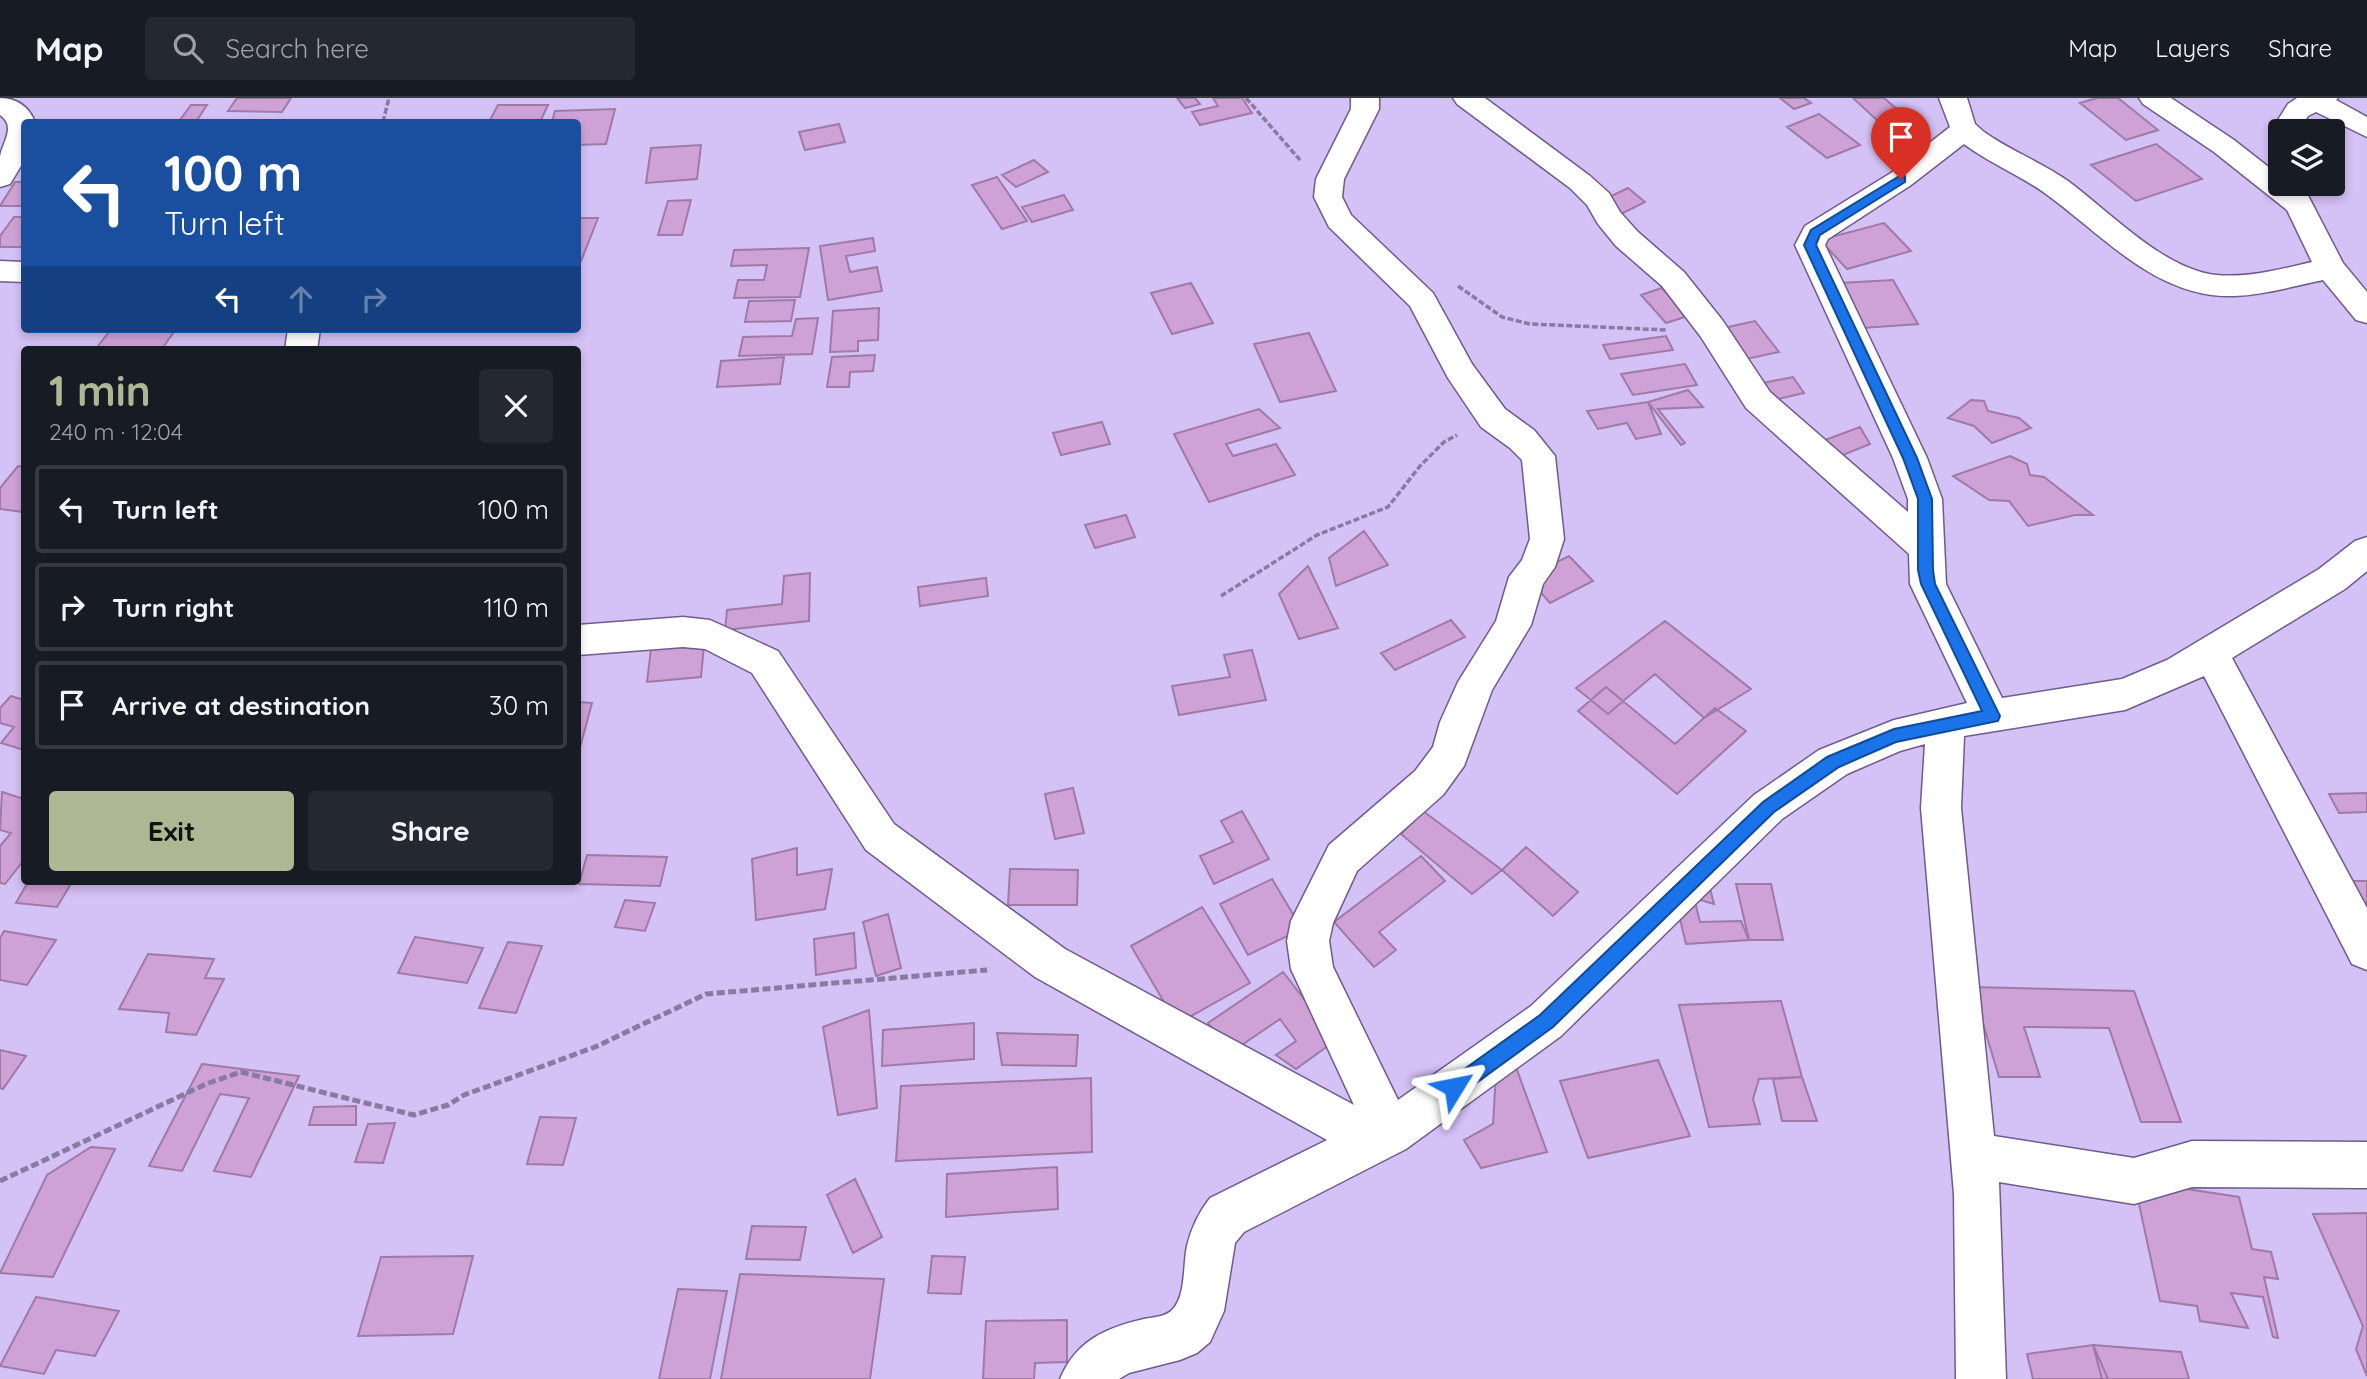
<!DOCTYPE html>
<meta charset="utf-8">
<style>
:root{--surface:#171b24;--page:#242831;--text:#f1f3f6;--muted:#9ea1a6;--line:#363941;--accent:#aeb793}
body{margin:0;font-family:Quicksand,sans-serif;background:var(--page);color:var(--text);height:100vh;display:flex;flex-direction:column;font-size:26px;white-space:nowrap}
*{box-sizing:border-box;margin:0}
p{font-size:23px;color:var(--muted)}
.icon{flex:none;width:38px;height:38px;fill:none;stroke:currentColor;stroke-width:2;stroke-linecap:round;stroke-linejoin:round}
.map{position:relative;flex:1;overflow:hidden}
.details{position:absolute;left:21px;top:248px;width:560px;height:539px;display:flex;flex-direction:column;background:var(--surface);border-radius:7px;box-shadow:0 4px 10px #0003}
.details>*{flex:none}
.guide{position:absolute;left:21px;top:21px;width:560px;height:214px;border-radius:7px;box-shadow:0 4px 10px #0003;background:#1a4fa0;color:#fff;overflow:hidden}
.tools{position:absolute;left:2268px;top:21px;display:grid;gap:14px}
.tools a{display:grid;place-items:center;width:77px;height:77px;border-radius:7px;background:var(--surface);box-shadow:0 4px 10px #0003;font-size:35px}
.pin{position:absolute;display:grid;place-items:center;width:60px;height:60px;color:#fff;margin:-72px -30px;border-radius:50% 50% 50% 0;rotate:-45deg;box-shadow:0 0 7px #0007}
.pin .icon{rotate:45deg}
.me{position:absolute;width:77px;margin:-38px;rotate:55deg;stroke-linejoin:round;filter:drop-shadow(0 0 5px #0008)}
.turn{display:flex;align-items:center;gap:24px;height:147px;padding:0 28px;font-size:32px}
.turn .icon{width:91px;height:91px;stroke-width:2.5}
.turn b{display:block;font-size:49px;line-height:60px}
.lanes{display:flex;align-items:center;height:66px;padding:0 28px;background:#0003;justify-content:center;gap:35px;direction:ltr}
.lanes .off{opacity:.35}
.round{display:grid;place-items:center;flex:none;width:74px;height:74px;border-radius:7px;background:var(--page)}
.head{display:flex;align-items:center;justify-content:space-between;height:119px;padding:0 28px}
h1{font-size:42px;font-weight:700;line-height:52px;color:var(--accent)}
.action{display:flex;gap:14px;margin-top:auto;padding:14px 28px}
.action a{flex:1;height:80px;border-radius:7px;background:var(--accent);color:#111;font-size:28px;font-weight:700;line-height:80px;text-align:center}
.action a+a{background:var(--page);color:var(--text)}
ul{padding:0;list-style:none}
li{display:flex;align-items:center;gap:21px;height:88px;margin:0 14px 10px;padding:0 14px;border:4px solid var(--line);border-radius:7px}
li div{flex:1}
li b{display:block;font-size:26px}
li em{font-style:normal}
header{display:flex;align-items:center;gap:42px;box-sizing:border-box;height:98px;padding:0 35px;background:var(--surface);border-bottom:2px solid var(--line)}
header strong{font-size:33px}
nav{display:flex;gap:38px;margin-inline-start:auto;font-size:24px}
.search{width:490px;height:63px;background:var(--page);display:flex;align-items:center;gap:18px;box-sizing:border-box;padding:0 24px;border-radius:7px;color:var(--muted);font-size:26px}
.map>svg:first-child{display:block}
.building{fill:#cea2d6;stroke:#9f7aa6;stroke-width:2}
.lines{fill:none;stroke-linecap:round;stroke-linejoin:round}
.street-casing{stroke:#6e5c8c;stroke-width:3}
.path-far1{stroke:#887aa0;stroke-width:3.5;stroke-dasharray:6 2.5;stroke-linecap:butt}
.path{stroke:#887aa0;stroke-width:5;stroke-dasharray:8 3.5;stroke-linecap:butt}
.street{fill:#fff;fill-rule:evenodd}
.route{fill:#1a73e8;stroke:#114b97;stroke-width:2}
</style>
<header>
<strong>Map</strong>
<div class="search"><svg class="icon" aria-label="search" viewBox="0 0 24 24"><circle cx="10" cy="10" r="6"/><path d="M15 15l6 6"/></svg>Search here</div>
<nav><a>Map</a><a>Layers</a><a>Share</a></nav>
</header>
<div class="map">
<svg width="2367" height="1281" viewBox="0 0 2367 1281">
<rect width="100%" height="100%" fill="#d4c1f6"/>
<path class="building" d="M237,0H291L282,14L228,13Z
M1177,0H1195L1200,6L1185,10Z
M1213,0H1242L1252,15L1200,27L1192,14L1218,8Z
M1780,0H1804L1811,5L1794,11Z
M1853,0H1884L1905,18L1880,25Z
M2097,0H2118L2158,32L2126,42L2080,5Z
M191,7H207L197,22H180Z
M498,7H548L540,24H489Z
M615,11L606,46L578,47V24H552L555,13Z
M1819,16L1860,47L1827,60L1787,29Z
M839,26L845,44L805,52L799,34Z
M2156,46L2202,81L2136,103L2091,67Z
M701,47L697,81L646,85L651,50Z
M1034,62L1048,74L1016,89L1002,77Z
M997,79L1027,123L1002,131L972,87Z
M15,84H24V108H0Z
M1628,90L1645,104L1621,116L1603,102Z
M1064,97L1073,112L1032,124L1022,109Z
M691,102L682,137H658L668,103Z
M14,119H24V149H0V138Z
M578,120H598L581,163H578Z
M1884,125L1911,153L1847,171L1820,142Z
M873,140L875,153L846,158L850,174L877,169L882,193L828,202L820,148Z
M809,150L800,199L734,200L738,182H764L767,167L731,168L734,152Z
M1893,182L1918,226L1863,230L1840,185Z
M1191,185L1213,225L1172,236L1151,195Z
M1662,190L1688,218L1666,225L1641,197Z
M795,202L791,223L745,224L749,203Z
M879,210L878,242L858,243V253L830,254L833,213Z
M818,220L812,256L739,258L743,239L792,238L796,221Z
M1755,223L1779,254L1742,262L1719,231Z
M111,231H176L161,252H95Z
M1309,235L1336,293L1280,304L1254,246Z
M1666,238L1673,252L1610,261L1603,247Z
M875,257L873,273L850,274L849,289H827L832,259Z
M784,259L780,286L717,289L721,263Z
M1685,266L1697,287L1633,297L1621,276Z
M1793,279L1804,295L1769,303L1758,286Z
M1688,292L1703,309L1658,311L1685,345L1681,347L1648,304Z
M1971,302L1984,303L1988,313L2019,320L2031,330L1992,345L1974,328L1948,320Z
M1648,304L1661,336L1636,341L1627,325L1598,331L1587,313Z
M1259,311L1280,330L1226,346L1233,358L1276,346L1295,377L1209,404L1174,336Z
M1102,324L1110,346L1061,357L1053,335Z
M1860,329L1870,346L1838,359L1825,342Z
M2010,358L2027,366L2030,377L2044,379L2093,417H2075L2028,428L2009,403L1989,402L1953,378Z
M18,368L24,369V414L0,411V390Z
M1126,417L1135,439L1095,450L1085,427Z
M1364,433L1388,467L1336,488L1329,460Z
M1569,458L1593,483L1550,505L1527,479Z
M1308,468L1338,530L1299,541L1279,496Z
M810,475L809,523L725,532L727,512L782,506L784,478Z
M986,480L988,498L920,508L918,489Z
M1451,522L1465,539L1395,572L1381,555Z
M1665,523L1751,591L1704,620L1655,576L1608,616L1576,590Z
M704,547L701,579L647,584L651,551Z
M1252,552L1266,602L1179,617L1172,588L1230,579L1224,557Z
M1606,589L1675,646L1715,610L1746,633L1677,696L1578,613Z
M11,598L24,602V652L1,645L14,629L0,625V610Z
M578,604L592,605L578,657Z
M1073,690L1084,735L1055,741L1045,696Z
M2,694L24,701V762L5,786L0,785V748L11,735L0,732Z
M2367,695V714L2339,715L2329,696Z
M1242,713L1269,761L1214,786L1200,758L1233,744L1221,723Z
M1423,713L1502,772L1472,796L1401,736Z
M1526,749L1578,794L1553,818L1502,772Z
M797,750V777L832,771L825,811L756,822L752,761Z
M587,757L667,759L660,788L579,786Z
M1421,758L1445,783L1379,834L1396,852L1374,869L1334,824Z
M1010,771L1078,772L1077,807H1008Z
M1707,779L1714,806L1694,800L1700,824L1741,823L1749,842L1686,846L1670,780Z
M1272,781L1302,831L1248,857L1220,806Z
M2342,783H2367V834Z
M28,784H72L57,809L16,805Z
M1736,786H1771L1783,842H1749Z
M625,802L655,805L645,833L615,829Z
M1202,809L1250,885L1177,926L1131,848Z
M888,816L901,870L876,878L863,824Z
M4,833L56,842L27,887L0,882V840Z
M854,835L856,870L816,877L814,841Z
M415,839L483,850L467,885L398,875Z
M508,844L542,848L516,915L479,910Z
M148,856L214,861L205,880L224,881L196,937L166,934L169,915L119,911Z
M1283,874L1336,942L1296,971L1276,957L1296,943L1280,921L1230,955L1208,925Z
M1972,889L2134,893L2181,1024H2141L2109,930L2024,929L2040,979H1999Z
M1781,903L1802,979L1759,981L1753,1001L1760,1026L1709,1029L1679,907Z
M869,912L877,1010L838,1017L823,929Z
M974,925V961L882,968L883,932Z
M997,935L1078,937L1076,968L1002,967Z
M1509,950L1547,1054L1481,1070L1464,1042L1493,1026L1497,959Z
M0,952L26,958L3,991L0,990Z
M1658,962L1690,1038L1588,1060L1560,983Z
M202,966L299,978L251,1079L214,1073L249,1000L220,996L182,1073L149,1068Z
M1802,979L1817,1023H1782L1773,981Z
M1091,980L1092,1054L896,1063L901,988Z
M356,1008V1027H309L314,1009Z
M540,1019L576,1020L563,1067L527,1066Z
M395,1025L383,1065L355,1064L368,1026Z
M91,1049L115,1051L53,1179L0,1175L47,1077Z
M1057,1069L1058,1111L946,1119L947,1076Z
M855,1081L882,1139L853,1155L827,1097Z
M2134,1083L2239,1099L2252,1151L2271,1154L2278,1181L2264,1179L2278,1240L2273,1239L2263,1199L2231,1195L2248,1230L2200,1223L2197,1208L2160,1203Z
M2367,1115V1278L2356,1251L2363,1228L2313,1116Z
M752,1128L806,1129L800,1162L746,1161Z
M473,1158L453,1236L358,1238L381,1159Z
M932,1158L965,1159L961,1196L928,1195Z
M740,1176L884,1181L870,1281H721Z
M678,1191L727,1193L710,1281H659Z
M36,1199L119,1213L95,1258L56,1252L44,1276L0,1268Z
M1067,1222V1264L1035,1265L1034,1281H983L986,1223Z
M2093,1247L2108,1281H2033L2027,1256Z
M2093,1247L2181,1254L2189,1281H2102Z"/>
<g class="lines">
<defs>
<path id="street" d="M0,0C17,0 29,9 35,24H24V63L10,86L0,89C0,79 0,69 0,59C2,44 17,29 0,17Z
M1351,0H1379V11L1344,81L1342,99L1351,117L1433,195L1472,266L1505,311L1534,332L1555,358L1564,441L1555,469L1543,486L1531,527L1492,592L1464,668L1443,697L1357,773L1333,825L1329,843L1333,869L1398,1002L1531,908L1754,697L1819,652L1894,622L1967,605L1910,486L1909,456L1746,310L1701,239L1662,188L1616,148L1598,126L1587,107L1570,90L1457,6L1453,0H1485L1590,78L1609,95L1620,114L1638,134L1684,174L1723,223L1770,294L1908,414V401L1893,360L1795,147L1805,128L1891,75L1950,29L1939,0H1967L1975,26L1984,34C2011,53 2041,64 2068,83C2110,114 2163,171 2216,177C2249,180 2281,171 2312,164L2287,112L2214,54L2143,6L2139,0H2171L2234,42L2280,78V86H2302L2343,165L2367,194V225L2356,222L2323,182C2294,188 2264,197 2234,198C2157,201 2103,137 2046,96C2020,77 1989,65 1964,46L1911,87L1828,141L1825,147L1927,360L1942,401L1946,486L2002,600L2122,581L2167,562L2319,471L2355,443L2367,439V473L2345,491L2232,560L2367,810V872L2352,866L2204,578L2125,612L1964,638L1961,710L1994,1038L2134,1060L2192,1043L2367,1044V1090L2192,1089L2134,1106L1999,1084L2006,1281H1956L1954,1096L1921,710L1925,646L1900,653L1847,676L1782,721L1561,938L1406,1051L1244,1134L1235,1145L1224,1213L1210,1244L1197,1255L1180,1262L1129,1275L1119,1281H1060C1076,1243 1105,1230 1144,1221C1154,1219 1166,1219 1173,1211C1186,1197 1183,1166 1187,1148C1191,1131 1199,1114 1210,1100L1327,1042L1035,879L866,752L752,575L705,551L683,549L578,557V527L683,519L710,522L778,553L894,726L1065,851L1354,1007L1291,871L1287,843L1291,823L1329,747L1415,673L1433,649L1440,624L1458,584L1496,523L1509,479L1522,462L1530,441L1522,362L1510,350L1481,329L1448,280L1410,208L1329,129L1314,99L1316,81L1351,11Z
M2297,0H2338L2336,2L2367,19V39L2316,14L2308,18L2299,33H2280V40L2275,39L2271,33L2288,6Z
M0,163L24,164V184L0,183Z
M288,231H320L317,252H285Z"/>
</defs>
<use href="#street" class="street-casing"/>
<path class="path-far1" d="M1246,0L1300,62
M383,24L389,0
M1458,188L1502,219L1530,226L1666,232
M1221,498L1317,437L1388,409L1420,368L1444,344L1457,337"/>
<path class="path" d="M0,1083L206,986L241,974L414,1017L448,1007L464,997L595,949L706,896L987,872"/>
<use href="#street" class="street"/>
</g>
<path class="route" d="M1901,77L1905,78V84L1820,137L1816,147L1917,360L1932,401L1933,472L1935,486L2000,618L1998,623L1896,644L1839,669L1774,714L1553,929L1461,996L1454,998L1448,996L1445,989L1448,983L1540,917L1763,704L1827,659L1894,631L1982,613L1921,486L1918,472V401L1903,360L1804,147L1811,132Z"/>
</svg>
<div class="tools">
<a><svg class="icon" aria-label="layers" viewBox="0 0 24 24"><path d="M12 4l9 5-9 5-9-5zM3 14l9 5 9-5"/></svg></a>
</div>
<div class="pin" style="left:1901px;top:81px;background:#d93025"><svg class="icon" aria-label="arrive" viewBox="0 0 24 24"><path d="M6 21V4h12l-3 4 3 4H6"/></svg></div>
<svg class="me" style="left:1454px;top:989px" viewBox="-20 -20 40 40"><path d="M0-17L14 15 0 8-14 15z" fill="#1a73e8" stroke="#fff" stroke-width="4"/></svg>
<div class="guide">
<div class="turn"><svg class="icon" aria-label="left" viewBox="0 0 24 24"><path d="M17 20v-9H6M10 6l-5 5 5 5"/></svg><div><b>100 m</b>Turn left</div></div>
<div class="lanes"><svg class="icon" aria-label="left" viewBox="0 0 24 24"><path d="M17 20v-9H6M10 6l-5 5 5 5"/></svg><svg class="icon off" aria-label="ahead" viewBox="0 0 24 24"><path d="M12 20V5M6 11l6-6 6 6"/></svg><svg class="icon off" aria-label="right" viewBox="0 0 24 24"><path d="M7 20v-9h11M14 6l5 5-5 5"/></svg></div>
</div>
<section class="details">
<div class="head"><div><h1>1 min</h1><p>240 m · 12:04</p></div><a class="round"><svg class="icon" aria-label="close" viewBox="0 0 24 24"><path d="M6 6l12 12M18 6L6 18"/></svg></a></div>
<ul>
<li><svg class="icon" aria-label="left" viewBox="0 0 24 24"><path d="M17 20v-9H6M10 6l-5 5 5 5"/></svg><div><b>Turn left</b></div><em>100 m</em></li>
<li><svg class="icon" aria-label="right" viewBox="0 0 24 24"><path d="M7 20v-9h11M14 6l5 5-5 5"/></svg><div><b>Turn right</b></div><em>110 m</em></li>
<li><svg class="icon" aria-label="arrive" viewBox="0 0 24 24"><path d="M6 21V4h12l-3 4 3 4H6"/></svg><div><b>Arrive at destination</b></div><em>30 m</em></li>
</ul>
<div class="action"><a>Exit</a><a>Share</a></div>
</section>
</div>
